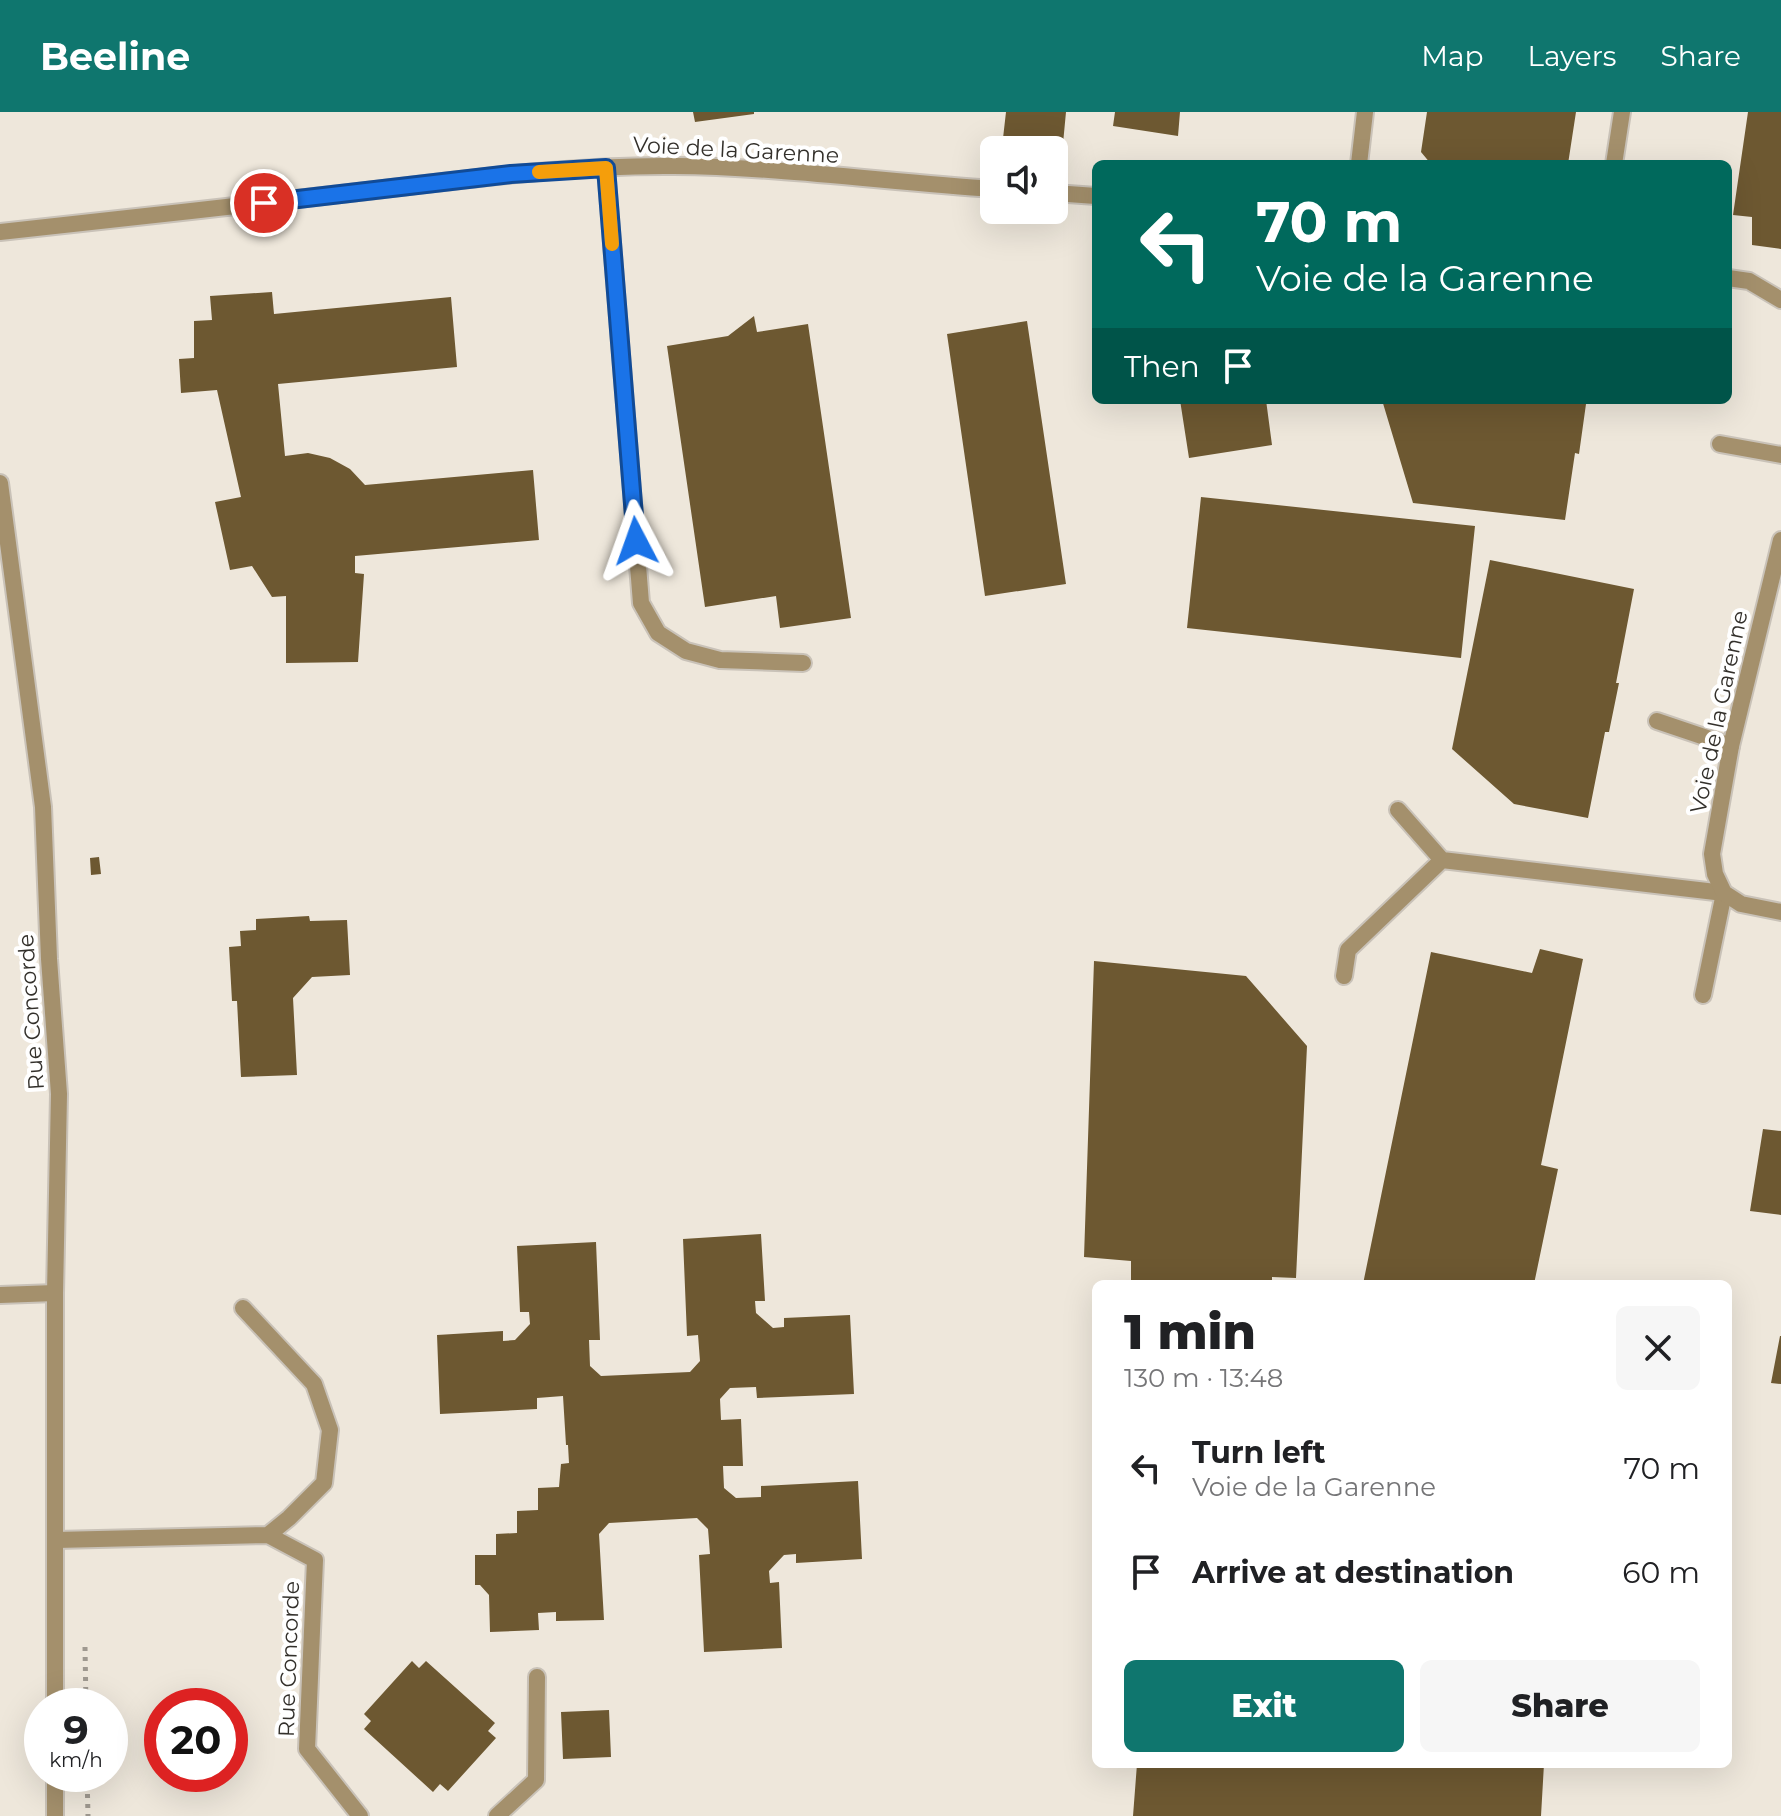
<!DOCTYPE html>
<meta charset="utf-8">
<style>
:root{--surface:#fff;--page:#f6f6f6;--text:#202124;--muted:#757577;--accent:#0f766e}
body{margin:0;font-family:Montserrat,sans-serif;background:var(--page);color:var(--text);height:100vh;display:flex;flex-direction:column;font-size:30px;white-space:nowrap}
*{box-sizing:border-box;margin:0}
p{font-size:26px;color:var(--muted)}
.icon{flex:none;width:44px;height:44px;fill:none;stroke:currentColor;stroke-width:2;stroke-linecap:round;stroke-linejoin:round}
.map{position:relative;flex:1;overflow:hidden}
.drawer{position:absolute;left:1092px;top:1168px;width:640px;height:488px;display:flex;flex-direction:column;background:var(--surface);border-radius:12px;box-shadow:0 8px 32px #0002}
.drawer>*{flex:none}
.banner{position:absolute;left:1092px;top:48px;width:640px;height:244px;border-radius:12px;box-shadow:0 8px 32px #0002;background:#00695c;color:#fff;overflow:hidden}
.tools{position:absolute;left:980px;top:24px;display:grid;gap:16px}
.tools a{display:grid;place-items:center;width:88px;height:88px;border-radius:12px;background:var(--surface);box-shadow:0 8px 32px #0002;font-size:40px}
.speed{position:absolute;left:24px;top:1576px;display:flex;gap:16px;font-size:40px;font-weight:700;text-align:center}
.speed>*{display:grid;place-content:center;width:104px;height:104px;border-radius:50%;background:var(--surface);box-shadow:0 8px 32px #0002;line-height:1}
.speed small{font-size:20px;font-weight:400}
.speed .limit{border:12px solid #d22;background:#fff;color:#111}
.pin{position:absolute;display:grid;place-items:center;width:68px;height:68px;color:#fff;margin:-34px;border:4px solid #fff;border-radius:50%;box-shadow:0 2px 8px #0007}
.me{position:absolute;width:88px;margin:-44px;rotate:356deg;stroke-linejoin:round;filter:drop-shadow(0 0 6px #0008)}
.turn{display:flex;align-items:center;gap:28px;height:168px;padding:0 32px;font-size:36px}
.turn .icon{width:104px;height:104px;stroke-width:2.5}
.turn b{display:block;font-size:56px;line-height:68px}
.then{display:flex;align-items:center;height:76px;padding:0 32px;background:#0003;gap:16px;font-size:30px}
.round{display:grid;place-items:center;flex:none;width:84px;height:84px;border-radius:12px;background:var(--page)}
.overview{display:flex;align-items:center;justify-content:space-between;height:136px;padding:0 32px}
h1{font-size:48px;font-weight:800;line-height:60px}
.cta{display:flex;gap:16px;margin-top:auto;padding:16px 32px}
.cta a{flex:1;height:92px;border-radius:12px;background:var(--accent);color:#fff;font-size:32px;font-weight:800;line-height:92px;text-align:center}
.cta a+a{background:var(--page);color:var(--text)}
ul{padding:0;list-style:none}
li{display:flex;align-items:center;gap:24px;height:104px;padding:0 32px}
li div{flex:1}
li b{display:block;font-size:30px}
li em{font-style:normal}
header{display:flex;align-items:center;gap:48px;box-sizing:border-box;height:112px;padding:0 40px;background:var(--accent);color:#fff}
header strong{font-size:38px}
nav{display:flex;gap:44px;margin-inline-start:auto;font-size:28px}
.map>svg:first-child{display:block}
.building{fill:#6d5831}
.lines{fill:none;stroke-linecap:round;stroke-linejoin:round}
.service-casing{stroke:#c9c2b8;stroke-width:20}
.minor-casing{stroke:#c9c2b8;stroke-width:20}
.path{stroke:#9f9990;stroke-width:5;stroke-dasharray:4 6;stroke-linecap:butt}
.service{stroke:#a4906c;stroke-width:16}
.minor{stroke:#a4906c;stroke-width:16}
.route-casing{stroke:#114b97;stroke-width:20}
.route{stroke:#1a73e8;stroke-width:14}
.slow{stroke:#f59e0b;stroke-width:14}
.labels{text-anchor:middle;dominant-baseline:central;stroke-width:8;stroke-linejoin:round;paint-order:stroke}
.street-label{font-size:22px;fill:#33302b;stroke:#fff}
</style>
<header>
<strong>Beeline</strong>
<nav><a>Map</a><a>Layers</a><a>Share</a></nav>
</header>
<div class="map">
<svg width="1781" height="1704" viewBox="0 0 1781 1704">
<rect width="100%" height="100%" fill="#eee7db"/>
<path class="building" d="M693,0H754V2L695,10Z
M1006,0H1066L1062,42L1054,41V38H1024L1002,35Z
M1115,0H1180L1178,24L1113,14Z
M1427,0H1576L1568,52H1431L1421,40Z
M1748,0H1781V137L1752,133V105L1733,103Z
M272,180L274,202L451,185L457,255L278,272L285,344L308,341L330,346L350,357L365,373L533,358L539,428L355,444V461L364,462L358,550L286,551V484L272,485L252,454L230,458L215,390L241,385L217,278L181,281L179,247L194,246V209L212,208L210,184Z
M754,204L757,220L808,212L851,506L780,516L776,484L705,495L667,234L728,224Z
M1027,209L1066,472L985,484L947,222Z
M1180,288H1266L1272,333L1189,346Z
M1382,288H1582L1581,292H1586L1579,342L1575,341L1565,408L1413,391Z
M1201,385L1475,414L1461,546L1187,516Z
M1490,448L1634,477L1616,571H1619L1609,620H1605L1588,706L1514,692L1452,637Z
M99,745L101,762L91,763L90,746Z
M309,804L310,809L347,808L350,863L312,865L293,886L297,963L241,965L237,889H232L229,835L241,834L240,819L256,818V807Z
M1540,837L1583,847L1541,1053L1558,1057L1534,1172H1363L1431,840L1532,861Z
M1094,849L1246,864L1307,934L1296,1166L1272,1165V1172H1131V1149L1084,1145Z
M1763,1017L1781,1019V1103L1750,1099Z
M761,1122L765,1189H755L756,1201L773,1216L784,1215V1206L850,1203L854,1282L757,1286L756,1275L730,1276L720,1287L721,1308L741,1307L743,1354H723L724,1376L736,1386L761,1385V1374L858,1369L862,1447L796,1451V1442L784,1443L769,1459L770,1471L779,1470L782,1536L704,1540L699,1443L710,1442L708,1417L697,1406L609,1411L599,1422L604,1508L556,1509V1500L538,1501L539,1518L490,1520L489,1483L480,1473H475V1443H496V1422L517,1421V1399L538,1398V1376L559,1375L561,1352L569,1351L568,1333H566L563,1284L537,1286V1297L440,1302L437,1223L503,1219V1229L515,1228L530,1212L529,1200H520L517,1134L596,1130L600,1228H589L590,1254L601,1264L690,1260L700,1249L698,1223L687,1224L683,1127Z
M1780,1224H1781V1272L1771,1271Z
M412,1549L419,1556L426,1549L495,1611L488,1619L496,1626L448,1679L440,1672L433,1680L364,1617L371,1609L364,1602Z
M609,1598L611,1645L563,1647L561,1600Z
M1137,1652H1544L1541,1704H1133Z"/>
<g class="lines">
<defs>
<path id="service" d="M1359,52L1365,0
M1614,52L1622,0
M606,56L641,491L658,521L686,539L720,548L803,551
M1720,332L1781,343
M1657,609L1731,634
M1398,698L1442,748L1724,781L1703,883
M1344,864L1348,838L1442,748
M0,1183L55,1181
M243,1196L314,1272L330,1318L324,1371L289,1406L268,1423
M56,1428L268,1423L315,1448L307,1637L360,1704
M497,1704L536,1668L537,1565"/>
<path id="minor" d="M1054,81L1096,84
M0,120C122,107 245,93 367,79C469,67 571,53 674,54C781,55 887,70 994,77
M1728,166L1749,169L1781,188
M0,371L43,695L49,847L59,982L55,1181V1594
M1781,428L1731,634L1712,742L1715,762L1724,781L1741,792L1781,800
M55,1704V1662"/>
</defs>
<use href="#service" class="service-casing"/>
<use href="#minor" class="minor-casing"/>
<path class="path" d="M85,1535L86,1594
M87,1662L88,1704"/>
<use href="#service" class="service"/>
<use href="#minor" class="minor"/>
</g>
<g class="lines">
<defs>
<path id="route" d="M264,91L511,62L606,56L636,429"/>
</defs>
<use href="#route" class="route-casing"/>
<use href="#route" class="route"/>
<path class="slow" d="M539,60L606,56L612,132"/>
</g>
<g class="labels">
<g class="street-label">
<text transform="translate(736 38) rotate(3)">Voie de la Garenne</text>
<text transform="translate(1719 600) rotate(-78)">Voie de la Garenne</text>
<text transform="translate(31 900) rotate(-94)">Rue Concorde</text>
<text transform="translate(289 1547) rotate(-88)">Rue Concorde</text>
</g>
</g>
</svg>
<div class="tools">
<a><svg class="icon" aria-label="sound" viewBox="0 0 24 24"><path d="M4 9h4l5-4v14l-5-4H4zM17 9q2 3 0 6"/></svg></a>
</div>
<div class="speed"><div>9<small>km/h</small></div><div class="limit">20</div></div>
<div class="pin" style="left:264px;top:91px;background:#d93025"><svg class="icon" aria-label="arrive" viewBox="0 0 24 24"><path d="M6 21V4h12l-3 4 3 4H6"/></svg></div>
<svg class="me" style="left:636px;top:429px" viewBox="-20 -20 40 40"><path d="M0-17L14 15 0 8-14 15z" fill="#1a73e8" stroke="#fff" stroke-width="4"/></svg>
<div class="banner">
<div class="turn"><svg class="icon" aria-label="left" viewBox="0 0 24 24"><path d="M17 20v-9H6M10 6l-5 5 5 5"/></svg><div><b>70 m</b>Voie de la Garenne</div></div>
<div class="then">Then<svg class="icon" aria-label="arrive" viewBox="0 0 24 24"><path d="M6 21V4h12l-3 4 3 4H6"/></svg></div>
</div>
<section class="drawer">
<div class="overview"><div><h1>1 min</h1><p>130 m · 13:48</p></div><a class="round"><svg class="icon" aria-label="close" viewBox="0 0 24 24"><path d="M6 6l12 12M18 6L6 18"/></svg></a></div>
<ul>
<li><svg class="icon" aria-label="left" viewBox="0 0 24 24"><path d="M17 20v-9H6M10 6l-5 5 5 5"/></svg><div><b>Turn left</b><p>Voie de la Garenne</p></div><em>70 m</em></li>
<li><svg class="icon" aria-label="arrive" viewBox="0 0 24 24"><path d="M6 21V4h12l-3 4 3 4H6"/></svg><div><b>Arrive at destination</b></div><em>60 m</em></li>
</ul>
<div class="cta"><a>Exit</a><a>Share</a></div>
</section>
</div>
